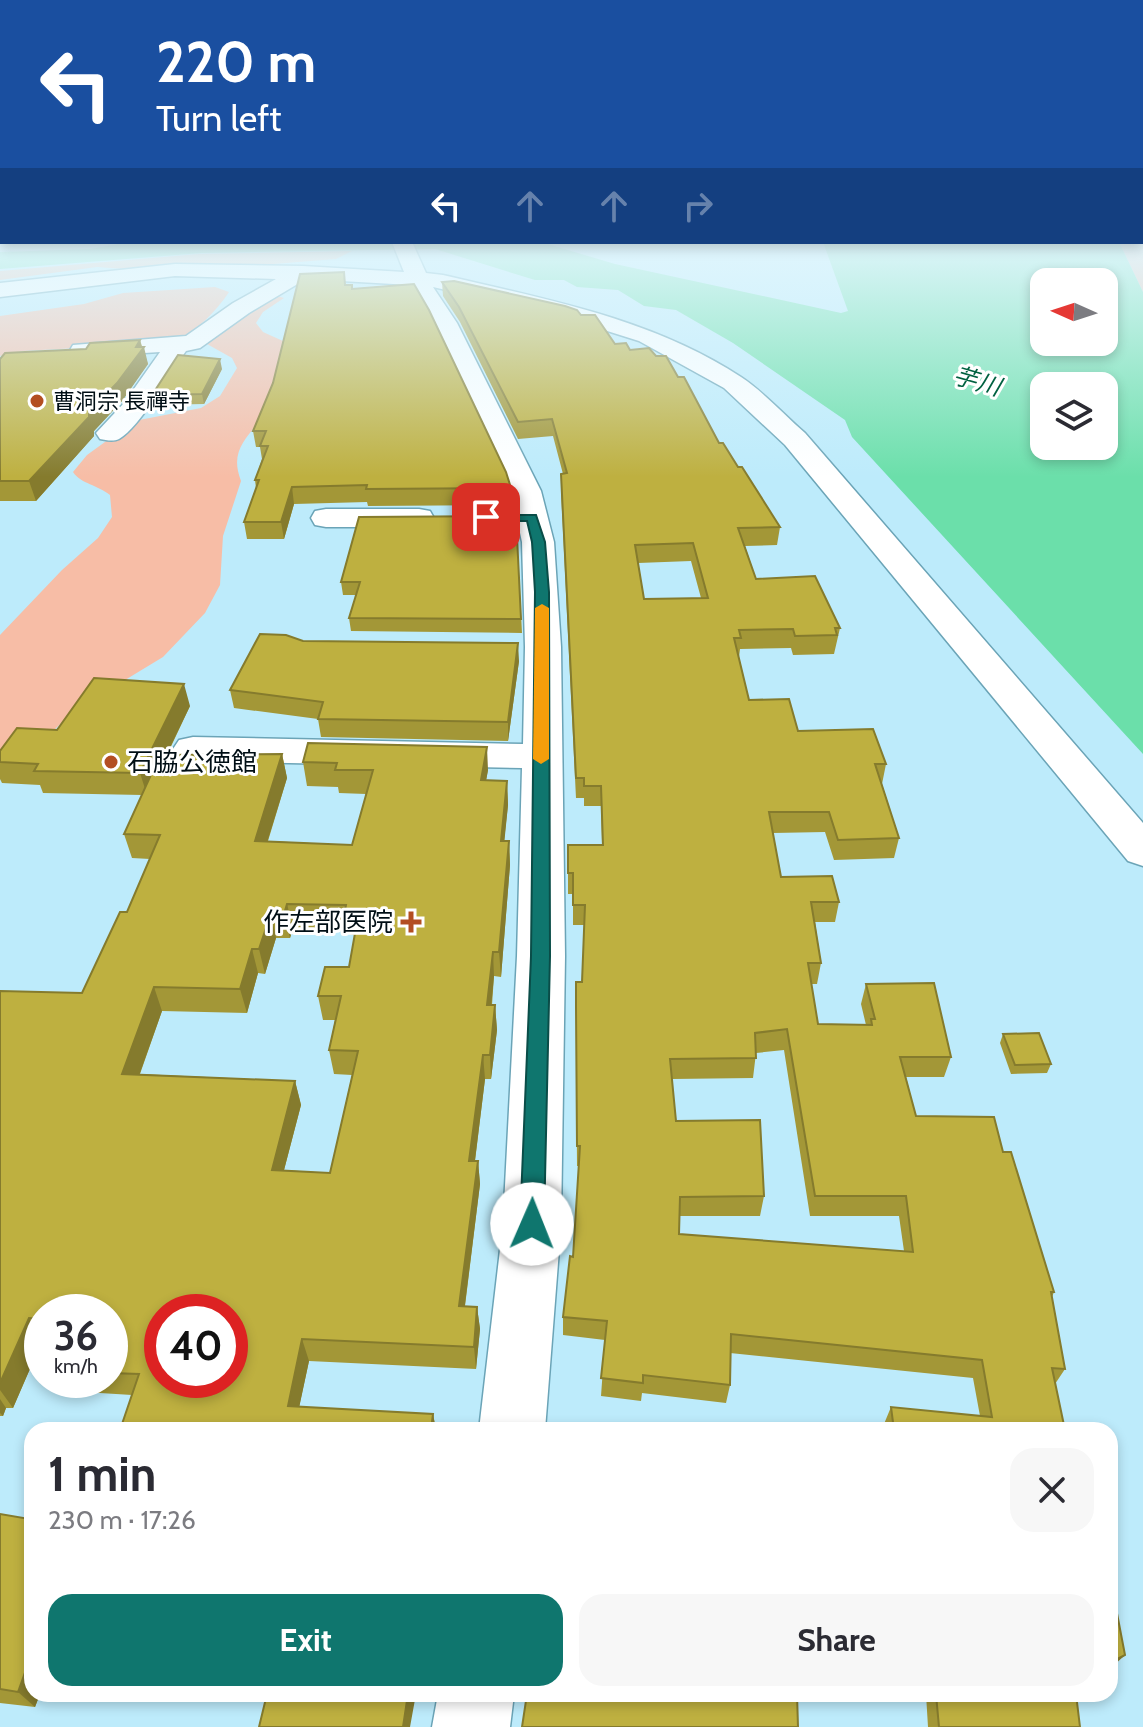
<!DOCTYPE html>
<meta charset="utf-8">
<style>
:root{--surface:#fff;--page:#f7f7f7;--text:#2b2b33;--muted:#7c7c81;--accent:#0f766e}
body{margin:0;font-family:Cabin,"Noto Sans JP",sans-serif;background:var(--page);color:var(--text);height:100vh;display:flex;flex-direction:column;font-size:30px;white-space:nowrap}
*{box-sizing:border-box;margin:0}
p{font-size:26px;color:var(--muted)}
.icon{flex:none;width:44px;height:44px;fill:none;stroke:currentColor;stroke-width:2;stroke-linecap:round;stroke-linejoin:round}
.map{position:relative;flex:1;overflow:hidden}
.drawer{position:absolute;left:24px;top:1422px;width:1094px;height:280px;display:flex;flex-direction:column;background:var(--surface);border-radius:24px;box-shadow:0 4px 12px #0003}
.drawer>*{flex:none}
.hud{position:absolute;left:0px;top:0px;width:1144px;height:244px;box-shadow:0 4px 12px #0003;background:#1a4fa0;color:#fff;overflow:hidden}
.needle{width:52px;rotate:273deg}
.fabs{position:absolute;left:1030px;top:268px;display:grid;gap:16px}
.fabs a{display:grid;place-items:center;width:88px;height:88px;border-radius:16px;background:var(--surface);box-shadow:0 4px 12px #0003;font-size:40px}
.speed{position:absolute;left:24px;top:1294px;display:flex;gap:16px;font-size:40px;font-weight:700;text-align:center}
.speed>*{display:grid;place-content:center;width:104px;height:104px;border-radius:50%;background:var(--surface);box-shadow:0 4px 12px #0003;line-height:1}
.speed small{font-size:20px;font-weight:400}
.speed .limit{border:12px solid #d22;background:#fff;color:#111}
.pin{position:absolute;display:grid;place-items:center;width:68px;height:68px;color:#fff;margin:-34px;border-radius:16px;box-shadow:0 4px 12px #0006}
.me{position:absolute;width:88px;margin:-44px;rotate:1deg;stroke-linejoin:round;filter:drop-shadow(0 0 6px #0008)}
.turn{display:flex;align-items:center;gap:28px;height:168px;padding:0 24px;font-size:36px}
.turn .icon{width:104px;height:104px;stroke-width:2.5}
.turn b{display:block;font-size:56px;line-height:68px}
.lanes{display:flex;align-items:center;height:76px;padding:0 24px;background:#0003;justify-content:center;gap:40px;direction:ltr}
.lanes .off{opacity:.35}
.round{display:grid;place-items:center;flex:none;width:84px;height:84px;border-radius:24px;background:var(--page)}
.summary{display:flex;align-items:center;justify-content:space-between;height:136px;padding:0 24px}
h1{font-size:48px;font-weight:800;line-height:60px}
.action{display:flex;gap:16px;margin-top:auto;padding:16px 24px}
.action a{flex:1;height:92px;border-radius:24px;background:var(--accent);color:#fff;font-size:32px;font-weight:800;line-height:92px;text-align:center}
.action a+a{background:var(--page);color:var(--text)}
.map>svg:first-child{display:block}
.green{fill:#f7bda6}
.water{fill:#6bdfaa;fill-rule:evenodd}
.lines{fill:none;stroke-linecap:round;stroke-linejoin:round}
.minor-casing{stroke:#6ba4b7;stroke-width:3}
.minor{fill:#fff;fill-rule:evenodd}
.wall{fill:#a39737;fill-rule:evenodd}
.shaded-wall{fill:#857b2d}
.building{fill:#beb040;stroke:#857b2d;stroke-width:2;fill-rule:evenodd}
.route{fill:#0f766e;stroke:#0a4d48;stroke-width:2}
.slow{fill:#f59e0b}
.poi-dot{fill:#b34e21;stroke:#fff;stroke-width:3}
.labels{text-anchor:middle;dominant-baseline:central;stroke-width:6;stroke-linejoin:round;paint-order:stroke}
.far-poi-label{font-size:22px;fill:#000e15;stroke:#fff;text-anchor:start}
.far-water-label{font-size:24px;font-style:italic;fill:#006140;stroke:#fff}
.poi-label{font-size:26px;fill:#000e15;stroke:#fff;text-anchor:start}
</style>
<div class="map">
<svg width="1143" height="1727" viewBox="0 0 1143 1727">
<rect width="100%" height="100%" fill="#bdebfb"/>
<path class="green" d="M1143,235V292L1119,242H1142Z
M352,251L336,259L261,265L139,270L97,267L0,280V271L199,254Z
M215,287L229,292C215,313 193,335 169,343L23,351L0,356V316L84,304L123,293Z
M274,295L284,298L263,312L256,323L263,332L283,341L285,348C280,366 276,385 270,403C258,433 226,443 241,481L223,536L220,585L205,613L163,657L74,711L54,730L12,755L0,770V635L62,570L98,538L112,517L110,495C98,485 81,484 73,472L87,455L134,421L201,408L220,396L237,368L232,358L207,344L213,333Z"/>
<path class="water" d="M130,242H541L615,264L841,313L848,311L823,242H1119L1143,292V754L852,437L845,420L733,343L676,310L644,306L618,290L577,287L564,280H535L435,249L202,253L0,269V252L90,249ZM1044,282H1104V342H1044ZM1044,386H1104V446H1044Z"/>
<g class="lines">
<defs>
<path id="minor" d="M392,242H412L426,273L443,275C545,299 651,318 741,377C764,392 784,415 805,433L1143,823V866L1128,861L785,445L724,388L639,341L566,318L433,287L457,323L541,491L554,542L561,647L565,956L561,1224L545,1430H479L503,1224L517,956L522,768L193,761L179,758L173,749L179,740L193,737L523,744L525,647L522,542L511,491L433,323L411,285L306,279L249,313L200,348L186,351C171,372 140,427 119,439C113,442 106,440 100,439L96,433L124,403L160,352L82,357L73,355L70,350L73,345L186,336L233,303L276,279L175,276L0,297V283L175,264L303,266L404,272Z
M326,509H419L430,511L434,518L430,525L419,527H326L315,525L311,518L315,511Z
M438,1694H514L510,1727H432Z"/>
</defs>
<use href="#minor" class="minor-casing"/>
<use href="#minor" class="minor"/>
</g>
<path class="wall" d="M442,282L581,315L615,344L630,350L656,356L678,377L719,443L738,467L780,527L777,545L745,546L756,579L840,628L834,654L793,655L791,648L740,649L739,657L749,700L798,731L886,764L882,784L899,838L894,858L834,860L825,832L773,833L781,877L839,902L835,922H815L821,963L817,984H811L818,1024L866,1025L861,1004L866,984L951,1057L944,1077H906L916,1116L1003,1152L1054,1292L1052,1297L1065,1369L1055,1384L1065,1430H885L884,1424L891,1407L980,1416L973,1378L730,1353V1385L726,1403L642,1393L641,1401L601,1396L605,1340L563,1335V1317L573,1257L579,1166H577L576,1027L582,982L584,925H573V894H568V845H602L601,806H584V798H576L561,491V474H563L553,436L518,439L460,322L443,296ZM691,561L701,598L644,599L638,563ZM784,1050L810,1216H899L904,1251L679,1234V1216H760L764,1196L676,1121L672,1079L753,1078L756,1053Z
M345,285L352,289L511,488V505L368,506L367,502L294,504L284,539H247L244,522L256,488L255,480L262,459L260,447H256L253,431Z
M140,340L148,364L122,401L94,431V436L36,501H0V359L86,349Z
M222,369L204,404L154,405L152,395Z
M516,516L522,633L351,631L349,618L356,595H343L341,582Z
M303,641L519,661L508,741L321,737L318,719L234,708L230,690Z
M190,706L167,755L282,754L287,778L268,841L352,845L366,794L339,793L338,787L307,786L303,762L308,743L488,770L486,780L507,781L508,805L504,841H509L510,865L501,977L494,976L492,1005H495L497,1030L491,1079H485L475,1161H478L480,1184L465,1306L477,1307L480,1329L476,1369L309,1361L299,1407L433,1414L436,1430H120L132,1395L84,1392L76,1380H110V1312H42V1341L13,1408H6L3,1416H0V991L82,993L127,912L150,859L132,858L124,834L142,795L43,793L40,785L2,783L0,779V751ZM293,928L348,929L349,934L355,935L349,967L318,996L323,1020H335L329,1050L334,1074L352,1075L330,1173L284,1170L301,1105L295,1081L140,1074L162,1011L247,1013L258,973L265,974L276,938H290Z
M1003,1034L1051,1064L1047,1073L1011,1074L1000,1043Z
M0,1514L29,1519L32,1694H40L35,1707L0,1703Z
M926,1694H1076L1080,1727H928Z"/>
<path class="shaded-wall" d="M140,340L142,349L144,347L148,364L122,401L94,431V436L36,501L29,481L89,412Z
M220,359L222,369L204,404L202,394Z
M292,487L294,504L284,539L281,522Z
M518,643L519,661L508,741V722Z
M184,684L190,706L147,795L140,773Z
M487,747L488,770L482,804L481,780Z
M282,754L287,778L260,865L255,841Z
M507,781L508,805L502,865L501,841Z
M509,841L510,865L501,977L499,952Z
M287,904L293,928L290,938L284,914Z
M271,913L276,938L265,974L259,949Z
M252,949L258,973L247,1013L240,989Z
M493,952L494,976L489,1029L487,1005Z
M154,987L162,1011L131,1098L122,1074Z
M495,1005L497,1030L491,1079L490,1055Z
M483,1055L485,1079L472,1184L469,1161Z
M295,1081L301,1105L278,1193L272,1170Z
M478,1161L480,1184L462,1328L459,1306Z
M477,1307L480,1329L476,1369L474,1347Z
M29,1318L42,1341L13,1408L0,1390V1383Z
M302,1339L309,1361L295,1427L288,1406Z
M0,1399L6,1408L3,1416L0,1413Z
M433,1414L436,1430H431Z
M32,1653V1694H40L35,1707L18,1692Z
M1125,1655L1110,1669V1663Z
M408,1694H416L410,1727H403Z"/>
<path class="building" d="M344,272L345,285H352V289L414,284L429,310L506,472L511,488L366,489L367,485L292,487L281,522H244L259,480H255L268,446H260L266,431H253L273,383L300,274Z
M454,281L565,306L577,310L581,315H595L615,344L626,343L630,350L649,348L656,356H666L678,377H684L719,443H723L738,467H742L780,527L738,528L756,579L815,576L840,628H835L837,635L795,636L793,629L739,630L741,638H734L749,700L789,699L798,731L873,729L886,764H875L899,838L838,840L829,812H769L781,877L832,876L839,902H811L821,963H808L818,1024L872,1025L871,1019H875L866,984L934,983L951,1057H900L916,1116L994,1117L1003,1152H1011L1054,1292H1051L1065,1369L1052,1368L1065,1430H894L891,1407L992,1417L982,1360L731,1334L730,1385L643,1375V1383L601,1378L607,1321L563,1317L570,1256L573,1257L580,1146H577L576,1007V982H582L585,905H573V873H568V845H603L601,786H584V778H576L561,474L567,473L552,419L518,422L459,307L442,282ZM693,543L708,598L644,599L635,545ZM787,1029L815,1196H906L913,1252L679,1234L680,1197L764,1196L760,1120L676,1121L670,1059L756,1058L755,1033Z
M140,340L136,347H144L117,383L89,412V417L29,481H0V359L5,353L86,349L90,343Z
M178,355L220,359L202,394L152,395Z
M516,516L521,619L349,618L360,582H341L359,517Z
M260,634L286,635L303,641L518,643L508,722L318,719L323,702L230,690Z
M94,678L184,684L140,773L34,771L38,764L0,762V751L17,728L57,730Z
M308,743L487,747L481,780L507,781L501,841H509L499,952H493L487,1005H495L490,1055H483L469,1161H478L459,1306L477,1307L474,1347L302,1339L288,1406L433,1414L431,1430H120L139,1374L110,1373V1312H42V1319L29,1318L0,1383V991L82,993L120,912H127L160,835L124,834L160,755L282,754L255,841L352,845L373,770H335L337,763L303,762ZM287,904L346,905L345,910L359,911L349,967H325L318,996H341L329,1050L358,1051L330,1173L272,1170L295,1081L122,1074L154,987L240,989L252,949H259L271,913L284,914ZM162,1312H230V1380H162Z
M1039,1033L1051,1064L1015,1065L1003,1034Z
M32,1512V1653L18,1692L0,1689V1514L29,1519Z
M1110,1607L1116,1608L1125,1655L1110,1663Z
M267,1694H408L403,1727H259Z
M527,1694H797L798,1727H522Z
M936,1694H1076L1080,1727H939Z"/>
<linearGradient id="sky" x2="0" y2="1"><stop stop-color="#76c5cf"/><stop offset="0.49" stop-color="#e1f6fd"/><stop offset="1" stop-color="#e1f6fd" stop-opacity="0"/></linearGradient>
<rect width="1143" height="477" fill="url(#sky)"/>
<path class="route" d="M481,515H536L545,542L549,592L550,956L544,1224L541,1231L532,1235L524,1231L520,1224L531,956L535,592L532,542L527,521H486L481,520Z"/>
<path class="slow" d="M542,604L549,608V759L541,764L533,759L535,608Z"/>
<g class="poi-dot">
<circle cx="37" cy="401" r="8"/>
<circle cx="111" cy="762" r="8"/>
<path d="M407 910h8v8h8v8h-8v8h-8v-8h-8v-8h8z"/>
</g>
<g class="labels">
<g class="far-poi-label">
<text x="53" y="401">曹洞宗 長禪寺</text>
</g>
<g class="far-water-label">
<text transform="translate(977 381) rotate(16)">芋川</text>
</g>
<g class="poi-label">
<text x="127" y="762">石脇公徳館</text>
<text x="393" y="922" text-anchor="end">作左部医院</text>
</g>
</g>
</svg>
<div class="fabs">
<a><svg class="needle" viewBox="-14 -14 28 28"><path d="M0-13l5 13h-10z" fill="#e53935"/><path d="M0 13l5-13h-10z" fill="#7c7c81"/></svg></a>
<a><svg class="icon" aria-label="layers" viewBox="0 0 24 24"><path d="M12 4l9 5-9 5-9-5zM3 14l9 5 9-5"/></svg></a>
</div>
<div class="speed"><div>36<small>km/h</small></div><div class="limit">40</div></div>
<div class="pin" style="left:486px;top:517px;background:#d93025"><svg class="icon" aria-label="arrive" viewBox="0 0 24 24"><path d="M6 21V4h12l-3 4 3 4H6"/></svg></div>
<svg class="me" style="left:532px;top:1224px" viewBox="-20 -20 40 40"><circle r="19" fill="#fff"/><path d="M0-13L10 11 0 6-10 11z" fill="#0f766e"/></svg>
<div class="hud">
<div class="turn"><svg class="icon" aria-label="left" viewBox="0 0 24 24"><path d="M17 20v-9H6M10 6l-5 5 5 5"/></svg><div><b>220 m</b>Turn left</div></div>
<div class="lanes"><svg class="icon" aria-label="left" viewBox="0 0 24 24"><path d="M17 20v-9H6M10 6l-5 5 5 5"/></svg><svg class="icon off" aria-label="ahead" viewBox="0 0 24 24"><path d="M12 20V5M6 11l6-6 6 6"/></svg><svg class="icon off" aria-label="ahead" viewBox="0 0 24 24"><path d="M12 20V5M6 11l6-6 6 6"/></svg><svg class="icon off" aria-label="right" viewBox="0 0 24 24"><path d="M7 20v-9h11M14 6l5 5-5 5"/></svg></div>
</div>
<section class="drawer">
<div class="summary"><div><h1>1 min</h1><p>230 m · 17:26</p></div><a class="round"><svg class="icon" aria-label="close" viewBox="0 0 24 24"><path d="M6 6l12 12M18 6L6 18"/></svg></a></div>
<div class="action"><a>Exit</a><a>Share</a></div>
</section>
</div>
